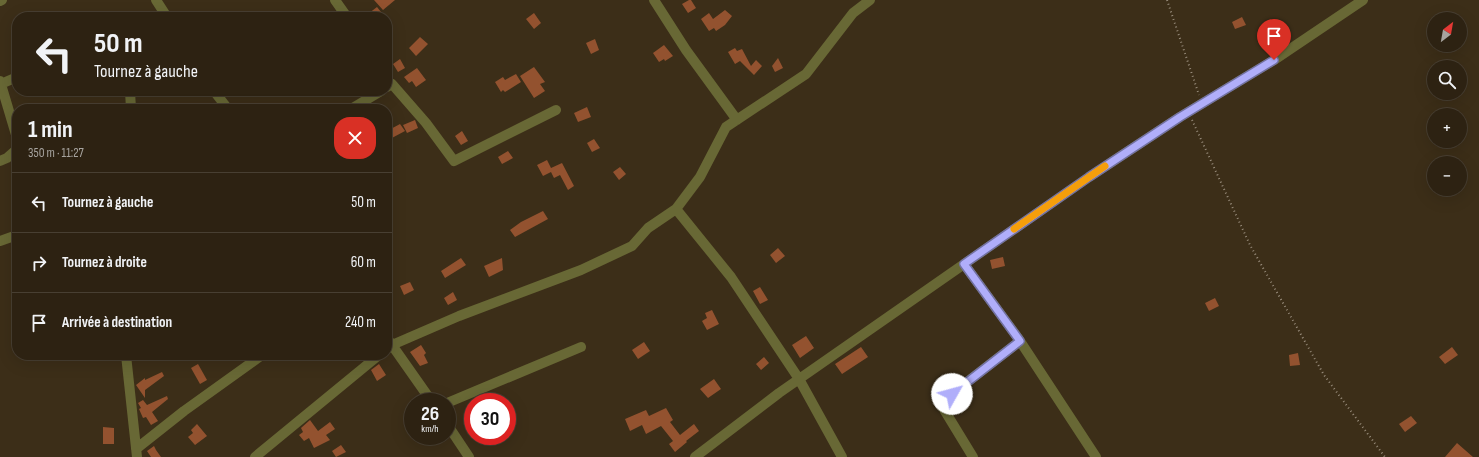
<!DOCTYPE html>
<html lang="fr">
<meta charset="utf-8">
<style>
:root{--surface:#2d2212;--page:#392f20;--text:#f1f3f6;--muted:#a7a49f;--line:#483f32}
body{margin:0;font-family:"Sofia Sans Condensed",sans-serif;background:var(--page);color:var(--text);height:100vh;display:flex;flex-direction:column;font-size:15px;white-space:nowrap}
*{box-sizing:border-box;margin:0}
p{font-size:13px;color:var(--muted)}
.icon{flex:none;width:22px;height:22px;fill:none;stroke:currentColor;stroke-width:2;stroke-linecap:round;stroke-linejoin:round}
.map{position:relative;flex:1;overflow:hidden}
.drawer{position:absolute;left:12px;top:104px;width:380px;height:256px;display:flex;flex-direction:column;background:var(--surface);border-radius:16px;box-shadow:0 4px 16px #0002,0 0 0 1px var(--line)}
.drawer>*{flex:none}
.guide{position:absolute;left:12px;top:12px;width:380px;height:84px;border-radius:16px;box-shadow:0 4px 16px #0002,0 0 0 1px var(--line);background:#2d2212;color:var(--text);overflow:hidden}
.needle{width:26px;rotate:31deg}
.tools{position:absolute;left:1427px;top:12px;display:grid;gap:8px}
.tools a{display:grid;place-items:center;width:40px;height:40px;border-radius:50%;background:var(--surface);box-shadow:0 4px 16px #0002,0 0 0 1px var(--line);font-size:20px}
.speed{position:absolute;left:404px;top:393px;display:flex;gap:8px;font-size:20px;font-weight:700;text-align:center}
.speed>*{display:grid;place-content:center;width:52px;height:52px;border-radius:50%;background:var(--surface);box-shadow:0 4px 16px #0002,0 0 0 1px var(--line);line-height:1}
.speed small{font-size:10px;font-weight:400}
.speed .limit{border:6px solid #d22;background:#fff;color:#111}
.pin{position:absolute;display:grid;place-items:center;width:34px;height:34px;color:#fff;margin:-41px -17px;border-radius:50% 50% 50% 0;rotate:-45deg;box-shadow:0 0 4px #0007}
.pin .icon{rotate:45deg}
.me{position:absolute;width:44px;margin:-22px;rotate:52deg;stroke-linejoin:round;filter:drop-shadow(0 0 3px #0008)}
.turn{display:flex;align-items:center;gap:14px;height:84px;padding:0 16px;font-size:18px}
.turn .icon{width:52px;height:52px;stroke-width:2.5}
.turn b{display:block;font-size:28px;line-height:34px}
.round{display:grid;place-items:center;flex:none;width:42px;height:42px;border-radius:16px;background:var(--page)}
.head{display:flex;align-items:center;justify-content:space-between;height:68px;padding:0 16px}
h1{font-size:24px;font-weight:700;line-height:30px}
ul{padding:0;list-style:none}
li{display:flex;align-items:center;gap:12px;height:60px;padding:0 16px;border-top:1px solid var(--line)}
li div{flex:1}
li b{display:block;font-size:15px}
li em{font-style:normal}
.map>svg:first-child{display:block}
.building{fill:#93522f}
.lines{fill:none;stroke-linecap:round;stroke-linejoin:round}
.path{stroke:#988c7b;stroke-width:2;stroke-dasharray:1 3;stroke-linecap:butt}
.street{stroke:#686835;stroke-width:10}
.route-casing{stroke:#7271a2;stroke-width:10}
.route{stroke:#b0aefa;stroke-width:7}
.slow{stroke:#f59e0b;stroke-width:7}
</style>
<div class="map">
<svg width="1479" height="457" viewBox="0 0 1479 457">
<rect width="100%" height="100%" fill="#3c2e18"/>
<path class="building" d="M374,0H395L383,10Z
M689,0H691L696,8L688,13L682,4Z
M377,7L385,17H364Z
M725,10L732,16L725,25L716,31L714,28L709,31L701,19L709,13L713,19Z
M534,13L541,23L534,29L526,19Z
M1242,17L1246,25L1235,29L1232,22Z
M420,37L428,44L416,56L409,48Z
M595,39L599,50L591,54L586,43Z
M664,45L673,56L665,61L664,59L659,62L653,53Z
M735,48L737,51L742,49L751,66L756,60L762,66L754,75L740,61L735,64L728,52Z
M778,58L783,68L775,72L772,66Z
M400,59L405,68L398,72L393,64Z
M534,67L545,82L540,84L545,91L534,98L520,76Z
M417,68L426,80L416,87L412,81L409,83L404,77Z
M516,74L521,82L505,92L503,90L501,92L495,82L503,77L505,80Z
M587,107L591,117L578,122L574,113Z
M415,120L418,128L407,133L403,125Z
M400,124L405,131L390,139L387,131Z
M462,131L468,141L461,145L455,136Z
M594,139L600,148L592,152L587,143Z
M508,151L513,158L502,164L498,157Z
M547,160L551,168L562,163L574,186L568,190L560,175L554,178L551,172L543,176L537,165Z
M620,167L626,174L619,180L613,172Z
M543,211L548,219L515,237L510,230L521,222Z
M778,248L785,256L776,263L770,255Z
M1003,257L1005,266L992,269L990,260Z
M461,258L466,265L445,278L441,271Z
M502,258L503,270L489,277L484,266Z
M410,282L414,290L404,295L400,286Z
M760,287L768,300L760,304L753,291Z
M453,292L457,300L448,305L444,298Z
M1215,298L1219,306L1209,311L1205,303Z
M712,310L719,324L707,330L702,321L707,318L705,313Z
M806,336L814,348L800,358L792,345Z
M644,342L650,351L638,359L632,350Z
M421,345L426,353L424,355L428,363L420,366L410,352Z
M861,347L868,357L842,374L835,364Z
M1452,347L1458,355L1445,364L1439,357Z
M1298,353L1300,365L1290,366L1289,355Z
M764,357L769,363L761,370L756,364Z
M198,364L207,380L200,384L191,368Z
M379,364L386,375L377,381L371,370Z
M162,372L164,376L145,390V398L136,385L145,378V380Z
M714,379L721,389L708,398L700,389Z
M167,396L168,399L152,412L158,421L151,425L146,417L143,418L139,409L141,408L138,403L143,400L147,405Z
M666,408L673,420L670,422L680,435L694,424L699,431L686,441L687,442L675,452L669,444L673,441L661,426L646,434L642,425L630,431L625,419L646,410L649,416Z
M1411,416L1417,423L1405,432L1399,424Z
M310,420L318,431L330,422L335,429L326,435L330,440L314,448L309,438L304,441L299,435L303,432L301,428Z
M197,424L207,436L195,445L188,437L193,433L191,430Z
M103,427L114,428V444H103Z
M1457,443L1473,457H1445Z
M341,445L346,452L336,457L332,451Z
M154,446L156,450L161,457H151L147,451Z"/>
<g class="lines">
<path class="path" d="M1167,0L1199,95
M1192,120L1250,245L1324,375L1385,457"/>
<path class="street" d="M156,0L167,17
M335,0L347,17
M654,0L686,50L737,120
M0,1L2,0
M0,81L17,138L16,150L7,158L0,161
M1,84L17,77
M387,87L392,84L426,123L454,161L556,110
M130,91L131,109
M214,91L228,109
M351,109L381,91
M0,241L17,235
M964,264L1018,338L1096,457
M387,338L432,402
M387,349L392,345L459,316L581,270L632,246L648,228L676,209
M126,355L137,457
M447,403L581,347
M447,424L469,457
M136,449L184,411L262,355
M255,457L379,355
M695,457L779,393L1089,177L1180,117L1274,60L1363,0
M842,457L799,379L731,277L676,209L700,177L726,127L806,74L853,13L870,0
M973,457L940,403L1020,341"/>
</g>
<g class="lines">
<defs>
<path id="route" d="M952,394L1020,341L964,264L1089,177L1180,117L1274,60"/>
</defs>
<use href="#route" class="route-casing"/>
<use href="#route" class="route"/>
<path class="slow" d="M1014,229L1105,166"/>
</g>
</svg>
<div class="tools">
<a><svg class="needle" viewBox="-14 -14 28 28"><path d="M0-13l5 13h-10z" fill="#e53935"/><path d="M0 13l5-13h-10z" fill="#a7a49f"/></svg></a>
<a><svg class="icon" aria-label="search" viewBox="0 0 24 24"><circle cx="10" cy="10" r="6"/><path d="M15 15l6 6"/></svg></a>
<a>+</a>
<a>−</a>
</div>
<div class="speed"><div>26<small>km/h</small></div><div class="limit">30</div></div>
<div class="pin" style="left:1274px;top:60px;background:#d93025"><svg class="icon" aria-label="arrive" viewBox="0 0 24 24"><path d="M6 21V4h12l-3 4 3 4H6"/></svg></div>
<svg class="me" style="left:952px;top:394px" viewBox="-20 -20 40 40"><circle r="19" fill="#fff"/><path d="M0-13L10 11 0 6-10 11z" fill="#b0aefa"/></svg>
<div class="guide">
<div class="turn"><svg class="icon" aria-label="left" viewBox="0 0 24 24"><path d="M17 20v-9H6M10 6l-5 5 5 5"/></svg><div><b>50 m</b>Tournez à gauche</div></div>
</div>
<section class="drawer">
<div class="head"><div><h1>1 min</h1><p>350 m · 11:27</p></div><a class="round" style="background:#d93025;color:#fff"><svg class="icon" aria-label="close" viewBox="0 0 24 24"><path d="M6 6l12 12M18 6L6 18"/></svg></a></div>
<ul>
<li><svg class="icon" aria-label="left" viewBox="0 0 24 24"><path d="M17 20v-9H6M10 6l-5 5 5 5"/></svg><div><b>Tournez à gauche</b></div><em>50 m</em></li>
<li><svg class="icon" aria-label="right" viewBox="0 0 24 24"><path d="M7 20v-9h11M14 6l5 5-5 5"/></svg><div><b>Tournez à droite</b></div><em>60 m</em></li>
<li><svg class="icon" aria-label="arrive" viewBox="0 0 24 24"><path d="M6 21V4h12l-3 4 3 4H6"/></svg><div><b>Arrivée à destination</b></div><em>240 m</em></li>
</ul>
</section>
</div>
